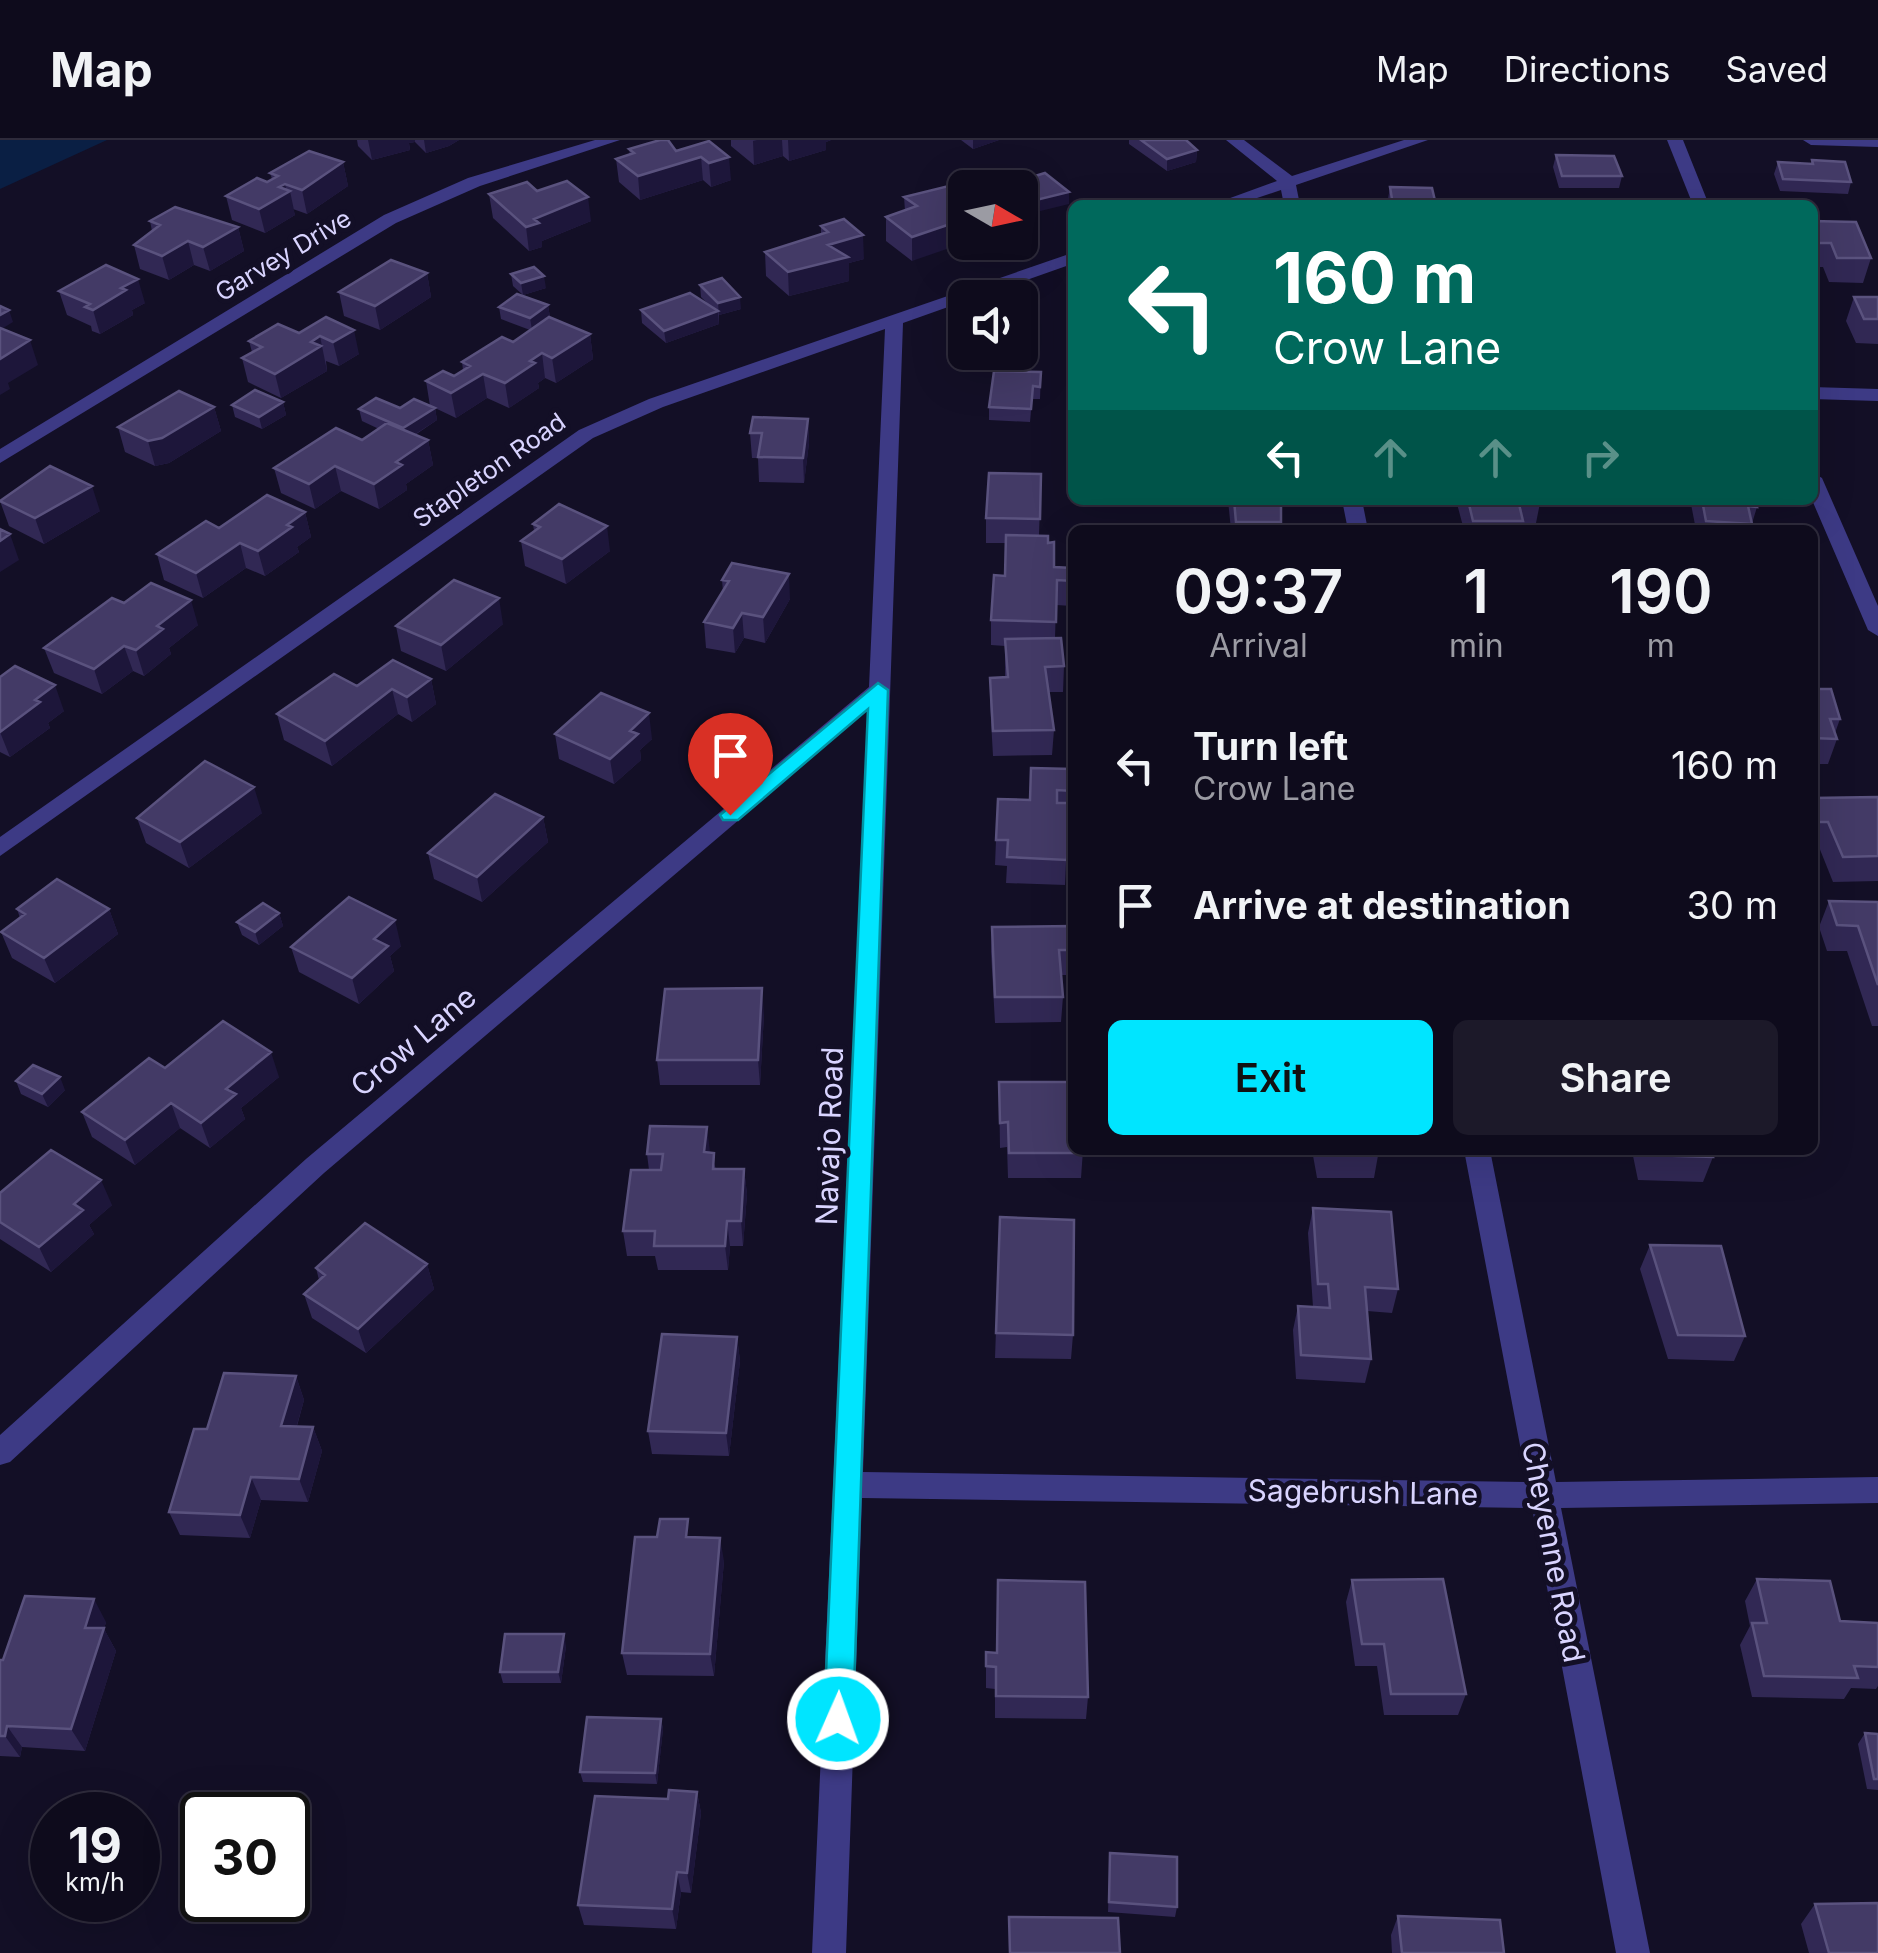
<!DOCTYPE html>
<style>
:root{--surface:#0e0b1c;--page:#1c1929;--text:#f1f3f6;--muted:#9b9ba3;--line:#2e2b3b;--accent:#00e5ff}
body{margin:0;font-family:Inter,sans-serif;background:var(--page);color:var(--text);height:100vh;display:flex;flex-direction:column;font-size:38px;white-space:nowrap}
*{box-sizing:border-box;margin:0}
p{font-size:32px;color:var(--muted)}
.icon{flex:none;width:55px;height:55px;fill:none;stroke:currentColor;stroke-width:2;stroke-linecap:round;stroke-linejoin:round}
.map{position:relative;flex:1;overflow:hidden}
.panel{position:absolute;left:1068px;top:385px;width:750px;height:630px;display:flex;flex-direction:column;background:var(--surface);border-radius:15px;box-shadow:0 10px 40px #0002,0 0 0 2px var(--line)}
.panel>*{flex:none}
.top-card{position:absolute;left:1068px;top:60px;width:750px;height:305px;border-radius:15px;box-shadow:0 10px 40px #0002,0 0 0 2px var(--line);background:#00695c;color:#fff;overflow:hidden}
.needle{width:65px;rotate:99deg}
.tools{position:absolute;left:948px;top:30px;display:grid;gap:20px}
.tools a{display:grid;place-items:center;width:90px;height:90px;border-radius:15px;background:var(--surface);box-shadow:0 10px 40px #0002,0 0 0 2px var(--line);font-size:50px}
.speed{position:absolute;left:30px;top:1652px;display:flex;gap:20px;font-size:50px;font-weight:700;text-align:center}
.speed>*{display:grid;place-content:center;width:130px;height:130px;border-radius:50%;background:var(--surface);box-shadow:0 10px 40px #0002,0 0 0 2px var(--line);line-height:1}
.speed small{font-size:25px;font-weight:400}
.speed .limit{border:5px solid #111;border-radius:15px;background:#fff;color:#111}
.pin{position:absolute;display:grid;place-items:center;width:85px;height:85px;color:#fff;margin:-102px -42px;border-radius:50% 50% 50% 0;rotate:-45deg;box-shadow:0 0 10px #0007}
.pin .icon{rotate:45deg}
.me{position:absolute;width:110px;margin:-55px;rotate:2deg;stroke-linejoin:round;filter:drop-shadow(0 0 8px #0008)}
.turn{display:flex;align-items:center;gap:35px;height:210px;padding:0 40px;font-size:45px}
.turn .icon{width:130px;height:130px;stroke-width:2.5}
.turn b{display:block;font-size:70px;line-height:85px}
.lanes{display:flex;align-items:center;height:95px;padding:0 40px;background:#0003;justify-content:center;gap:50px;direction:ltr}
.lanes .off{opacity:.35}
.eta{display:flex;justify-content:space-evenly;align-items:center;height:170px;text-align:center}
.eta b{font-size:60px;font-weight:600;line-height:70px}
.cta{display:flex;gap:20px;margin-top:auto;padding:20px 40px}
.cta a{flex:1;height:115px;border-radius:15px;background:var(--accent);color:#111;font-size:40px;font-weight:600;line-height:115px;text-align:center}
.cta a+a{background:var(--page);color:var(--text)}
ul{padding:0;list-style:none}
li{display:flex;align-items:center;gap:30px;height:140px;padding:0 40px}
li div{flex:1}
li b{display:block;font-size:38px}
li em{font-style:normal}
header{display:flex;align-items:center;gap:60px;box-sizing:border-box;height:140px;padding:0 50px;background:var(--surface);border-bottom:2px solid var(--line)}
header strong{font-size:48px}
nav{display:flex;gap:55px;margin-inline-start:auto;font-size:35px}
.map>svg:first-child{display:block}
.water{fill:#0a1f44}
.lines{fill:none;stroke-linecap:round;stroke-linejoin:round}
.minor{fill:#3d3a85;fill-rule:evenodd}
.wall{fill:#312854}
.shaded-wall{fill:#1d163a}
.building{fill:#433a66;stroke:#5a527e;stroke-width:2.5}
.route{fill:#00e5ff;stroke:#0095a6;stroke-width:2.5}
.labels{text-anchor:middle;dominant-baseline:central;stroke-width:10;stroke-linejoin:round;paint-order:stroke}
.far-street-label{font-size:25px;fill:#d9d4ff;stroke:#130f26}
.street-label{font-size:30px;fill:#d9d4ff;stroke:#130f26}
</style>
<header>
<strong>Map</strong>
<nav><a>Map</a><a>Directions</a><a>Saved</a></nav>
</header>
<div class="map">
<svg width="1878" height="1813" viewBox="0 0 1878 1813">
<rect width="100%" height="100%" fill="#130f26"/>
<path class="water" d="M0,0H107L0,49Z"/>
<g class="lines">
<path class="minor" d="M595,0H620L480,46L396,83L0,323V309L384,75L468,38Z
M1226,0H1244L1292,36L1404,0H1428L1296,45L1300,65H1284L1281,50L1236,65H1211L1277,41Z
M1667,0H1683L1709,65H1693Z
M1803,0H1878V7L1811,5Z
M1072,113V124L976,158H965V161L903,183L863,1332L1527,1342L1464,1010H1490L1556,1342L1878,1337V1363L1561,1368L1650,1813H1616L1532,1368L862,1358L846,1813H812L868,570L324,1033L10,1322L0,1325V1295L306,1019L869,547L885,189L663,267L593,298L0,716V697L579,290L649,259Z
M1812,247L1878,249V261L1812,259Z
M1812,332L1822,338L1878,466V496L1868,490L1812,360Z
M1342,360H1362L1368,390H1348Z"/>
</g>
<path class="wall" d="M357,0H459L449,6L426,13L415,2L409,3L410,10L372,20L358,6Z
M731,0H831L826,2V10L789,21L783,16L754,25L731,6Z
M961,0H999L973,9Z
M1129,0H1186L1197,10L1196,22L1167,31L1129,4Z
M709,1L731,40L711,47L703,40L640,60L619,42L616,19L630,15L629,9L676,11Z
M1556,15L1622,36L1619,48H1559L1553,27Z
M1812,20L1851,42L1848,54L1780,51L1774,34L1778,22L1811,24Z
M343,22L348,46L307,74L293,69L295,75L265,93L232,80L226,56L267,42L272,39L270,33Z
M977,39L912,121L886,101V77L905,71L904,57Z
M1390,47L1436,65H1387Z
M537,51L591,81L542,101V107L529,111L493,78L489,54Z
M150,81L238,87L244,111L210,131L194,125L169,140L140,129L134,105L152,91Z
M1812,81L1871,118L1863,143L1829,142L1823,127H1812Z
M821,86L864,119L849,123V141L789,156L766,136L765,112L821,94Z
M427,133L431,157L380,190L344,176L339,152Z
M511,134L546,148L523,155L513,146Z
M700,145L741,169L719,175V184L666,203L642,183L641,170L709,165L701,157Z
M59,151L145,163L132,170L133,175L100,194L92,191L91,186L67,175Z
M1854,157H1878V204L1856,203L1846,181Z
M548,165L550,177L590,194L593,219L556,243L545,238L538,243L539,248L509,268L487,258L456,278L435,268L437,280L415,295L428,300L433,325L406,344L407,350L379,369L341,351L315,369L281,353L274,328L362,300L379,289L362,281L359,269L430,266L426,241L454,236L463,230L462,222L513,202L530,190L501,179L499,167Z
M326,177L359,214L339,226L326,221L327,231L281,258L248,242L242,218L252,212L249,201L299,193Z
M1041,232L1040,259H1032L1030,282L989,280V267Z
M283,262L286,275L262,289L235,277L232,265Z
M214,267L221,291L169,323L155,326L125,312L118,287Z
M808,279L809,303L804,343L759,342L758,318H752L750,293Z
M1041,334L1039,395L1048,403L1054,427L1072,428V466L1056,465L1055,498L1064,526L1063,552H1048L1054,590L1052,615L993,616L990,563V538L1005,537V506L991,505V480L1005,436L1006,403H986V378Z
M1228,360H1281L1280,390H1231Z
M1456,360H1539L1540,363L1535,388L1521,389V390H1464Z
M1692,360H1755L1757,367L1750,390H1696L1691,364Z
M0,361L100,371L44,404L9,386Z
M305,372L311,397L297,407L299,412L265,436L246,428L203,458L164,440L157,414L219,388Z
M533,384L610,411L566,444L525,426L521,401L534,391Z
M722,440L790,459L765,503L744,498L735,513L706,508L704,482L723,452Z
M124,463L198,485L169,508L171,514L144,536L133,531L102,554L54,533L44,508Z
M503,484L446,531L401,511L396,486Z
M0,537L64,571L48,583L50,588L10,617L0,612Z
M1812,537L1816,549L1840,579L1835,593L1837,599L1828,624H1812Z
M431,539L436,564L412,582L398,574L332,626L284,600L277,574L357,546Z
M555,594L652,599L640,610L641,620L614,644L559,619Z
M1072,629V676H1068L1065,745L1006,743L1007,726L995,725L996,700L1030,660Z
M1878,657V741L1833,742L1819,707H1812V658Z
M262,673L189,728L146,703L137,678Z
M543,677L548,702L482,762L434,739L428,713Z
M1829,761L1878,762V886H1872L1847,811H1827L1819,787Z
M17,769H109L118,794L55,843L12,818L1,792L20,778Z
M279,773L283,786L259,805L242,795L237,782Z
M1072,786V835H1061L1063,857L1061,882L995,883L991,812L992,787Z
M401,806L390,816L394,831L359,864L299,832L291,807Z
M764,874L760,945H660L657,920Z
M165,928L279,937L241,968L245,979L210,1008L180,988L135,1025L92,997L82,972Z
M16,941L65,950L48,967L21,954Z
M999,942L1083,1010L1081,1038H1008L1007,1007L1000,1008Z
M1312,1010H1379L1374,1038H1317Z
M1616,1010H1711L1713,1017L1703,1042L1638,1040L1632,1011Z
M710,1013L716,1029H744L747,1054L743,1106H730L728,1130H658L655,1116H627L623,1091L649,1030L647,1014Z
M0,1053L112,1065L89,1085L94,1094L51,1132L0,1099Z
M1313,1068L1398,1149L1392,1173L1367,1171L1371,1219L1365,1243L1296,1239L1293,1190L1298,1166L1313,1167L1308,1093Z
M1000,1077L1073,1195L1071,1219L995,1218Z
M1650,1105L1745,1196L1734,1221L1668,1219L1640,1129Z
M427,1124L434,1149L366,1213L312,1178L304,1154L319,1140L316,1128Z
M737,1197L740,1221L729,1316L652,1314L648,1291Z
M296,1236L304,1260L297,1286L313,1287L322,1311L308,1362L261,1360L250,1398L180,1395L169,1372L207,1289Z
M691,1397L724,1421L714,1536L627,1535L622,1513Z
M1757,1439L1840,1481L1878,1483V1546L1876,1549L1851,1548L1844,1559L1752,1557L1740,1505L1750,1486L1745,1461Z
M1352,1440L1466,1554L1458,1575H1384L1377,1526H1355L1346,1462Z
M106,1482L104,1489L116,1511L85,1611L22,1607L20,1617L0,1616V1520Z
M566,1506L561,1543H503L500,1532Z
M986,1512L1088,1557L1086,1579L995,1578V1549L986,1548Z
M661,1579L663,1589L657,1644L583,1642L580,1632Z
M1865,1593L1878,1594V1650L1867,1649L1858,1604Z
M697,1652L701,1673L691,1753L681,1752L676,1789L584,1785L578,1765Z
M1110,1713L1177,1767L1175,1777L1108,1772Z
M1815,1764L1878,1813H1809L1801,1784Z
M1398,1776L1504,1813H1392L1391,1795Z"/>
<path class="shaded-wall" d="M368,0H415V2L409,3L410,10L372,20Z
M424,0H459L449,6L426,13Z
M757,0H782L783,16L754,25L753,1Z
M788,0H831L826,2V10L789,21Z
M973,0H999L973,9Z
M1197,10L1196,22L1167,31V19Z
M701,17L703,40L640,60L638,36Z
M729,17L731,40L711,47L709,23Z
M343,22L348,46L307,74L302,50Z
M285,44L287,53L290,51L295,75L265,93L259,69L279,47Z
M1069,52V64L1020,76V64Z
M588,57L591,81L542,101V107L529,111L526,87L534,79Z
M965,67V102H967L912,121V97Z
M238,87L244,111L210,131L203,107Z
M863,95L864,119L849,123V141L789,156L788,132L828,105Z
M188,101L194,125L169,140L162,116Z
M427,133L431,157L380,190L375,166Z
M544,136L546,148L523,155L521,143Z
M138,139L145,163L132,170L133,175L100,194L93,170L121,148Z
M740,157L741,169L719,175L718,163Z
M548,165L550,178L532,190L530,178Z
M9,170L13,182L0,190V175Z
M718,171L719,184L666,203L664,191Z
M354,190L359,214L339,226L333,202Z
M590,194L593,219L556,243L552,218Z
M320,196L327,231L281,258L275,234L311,202Z
M30,200L38,225L8,243L10,249L0,255V219Z
M542,213L545,238L538,243L539,248L509,268L505,243L530,221Z
M483,234L487,258L456,278L451,253Z
M283,262L286,275L262,289L259,277Z
M214,267L221,291L169,323L155,326L148,301Z
M435,268L437,280L406,300L403,288Z
M808,279L809,303L804,343L803,318Z
M428,300L433,325L406,344L407,350L379,369L374,344L396,322Z
M335,326L341,351L315,369L309,344Z
M92,346L100,371L44,404L35,378Z
M305,372L311,397L297,407L299,412L265,436L258,411L287,385Z
M607,386L610,411L566,444L562,419Z
M10,394L19,420L0,432V401Z
M240,403L246,428L203,458L196,433Z
M789,434L790,459L765,503L763,477Z
M499,458L503,484L446,531L441,505Z
M191,460L198,485L169,508L171,514L144,536L136,510L157,486Z
M742,473L744,498L735,513L733,488Z
M124,506L133,531L102,554L94,529Z
M431,539L436,564L412,582L407,557Z
M55,545L64,571L48,583L50,588L10,617L0,592L35,560Z
M392,549L398,574L332,626L325,601Z
M649,573L652,599L640,610L641,620L614,644L610,619L630,591Z
M254,647L262,673L189,728L180,702Z
M543,677L548,702L482,762L477,737Z
M109,769L118,794L55,843L44,818Z
M279,773L283,786L259,805L255,792Z
M395,780L401,806L390,816L394,831L359,864L352,838L374,799Z
M762,848L764,874L760,945L758,920Z
M271,912L279,937L241,968L245,979L210,1008L201,983L226,949Z
M60,937L65,950L48,967L42,954Z
M171,963L180,988L135,1025L125,1000Z
M707,987L710,1012H704Z
M744,1029L747,1054L743,1106L741,1081Z
M101,1040L112,1065L89,1085L94,1094L51,1132L39,1107L74,1064Z
M727,1081L730,1106L728,1130L725,1106Z
M427,1124L434,1149L366,1213L358,1189Z
M737,1197L740,1221L729,1316L726,1293Z
M296,1236L304,1260L290,1309L281,1286Z
M313,1287L322,1311L308,1362L299,1339Z
M251,1337L261,1360L250,1398L240,1375Z
M720,1398L724,1421L714,1536L710,1514Z
M94,1459L106,1482L104,1489L116,1511L85,1611L71,1589L85,1488Z
M564,1494L566,1506L561,1543L558,1532Z
M661,1579L663,1589L657,1644L655,1633Z
M7,1586L22,1607L20,1617L5,1596Z
M697,1652L701,1673L691,1753L687,1733Z
M677,1732L681,1752L676,1789L672,1769Z"/>
<path class="building" d="M660,0H668L676,11L709,1L729,17L709,23L701,17L638,36L616,19L634,13L629,9Z
M1141,0H1186L1197,10L1167,19Z
M309,11L343,22L302,50L285,44L279,47L290,51L259,69L226,56L257,38L267,42L278,36L270,33Z
M1556,15L1614,16L1622,36H1562Z
M1812,20L1845,22L1851,42L1783,39L1778,22L1813,24Z
M1045,33L1069,52L1020,64V48H996Z
M977,39L988,48H965V67L960,69L965,73V79L912,97L886,77L917,66L904,57Z
M567,41L588,57L534,79L539,83L526,87L489,54L527,42L537,51Z
M1390,47L1432,48L1436,65H1393Z
M175,67L238,87L203,107L188,101L162,116L134,105L160,85L150,81Z
M844,79L863,95L828,105L848,117L788,132L765,112L828,92L821,86Z
M1812,81L1856,82L1871,118H1837L1831,103H1819L1812,87Z
M391,120L427,133L375,166L339,152Z
M106,125L138,139L121,148L126,150L93,170L85,167L90,164L59,151Z
M534,127L544,136L521,143L511,134Z
M722,138L740,157L718,163L700,145Z
M690,153L718,171L664,191L641,170Z
M517,154L548,165L530,178L499,167Z
M1854,157H1878V179H1864Z
M0,166L9,170L0,175Z
M326,177L354,190L333,202L320,196L311,202L321,206L275,234L242,218L262,207L249,201L278,184L299,193Z
M549,177L590,194L552,218L542,213L530,221L535,223L505,243L483,234L451,253L426,241L443,231L454,236L470,226L462,222L502,197L513,202Z
M0,188L30,200L0,219Z
M994,231L1041,232L1040,247L1033,246L1031,269L989,267Z
M255,250L283,262L259,277L232,265Z
M179,251L214,267L162,298L148,301L118,287Z
M376,258L400,268L414,259L435,268L403,288L359,269Z
M753,277L808,279L803,318L758,317L762,293H750Z
M387,283L428,300L396,322L402,325L374,344L335,326L309,344L274,328L336,288L362,300Z
M50,326L92,346L35,378L0,361Z
M989,333L1041,334L1040,379L986,378Z
M267,355L305,372L287,385L292,387L258,411L240,403L196,433L157,414L206,381L219,388Z
M1234,360H1281V382H1236Z
M1468,360H1539L1540,363L1519,364L1523,381H1473Z
M1702,360H1755L1757,367L1748,366L1752,384L1706,381Z
M559,364L607,386L562,419L521,401L540,387L533,384Z
M0,389L10,394L0,401Z
M1006,395L1048,396V403L1054,402V427L1072,428V441L1057,440L1056,482L991,480L994,435L1005,436Z
M732,423L789,434L763,477L742,473L733,488L704,482L729,441L722,440Z
M454,440L499,458L441,505L396,486Z
M151,443L191,460L157,486L163,489L136,510L124,506L94,529L44,508L112,458L124,463Z
M1061,498L1064,526L1045,527L1054,590L993,591L990,538L1008,537L1005,499Z
M393,520L431,539L407,557L392,549L325,601L277,574L334,534L357,546Z
M15,526L55,545L35,560L40,562L0,592V537Z
M1812,537L1816,549H1831L1840,579H1830L1837,599L1812,598Z
M601,553L649,573L630,591L638,594L610,619L555,594Z
M205,621L254,647L180,702L137,678Z
M1031,628L1072,629V651L1057,650V663H1069L1067,720L1007,717L1008,700H996L998,659L1030,660Z
M495,654L543,677L477,737L428,713Z
M1878,657V716L1843,717L1828,682H1812V658Z
M57,739L109,769L44,818L1,792L25,774L17,769Z
M349,757L395,780L374,799L388,806L352,838L291,807Z
M1829,761L1878,762V845L1858,786L1837,785Z
M263,763L279,773L255,792L237,782Z
M1072,786V810H1059L1063,857H995L992,787Z
M762,848L758,920H657L665,849Z
M223,881L271,912L226,949L236,954L201,983L171,963L125,1000L82,972L149,918L165,928Z
M33,925L60,937L42,954L16,941Z
M999,942H1072V1010H1083V1013H1009L1008,982L1000,983Z
M650,986L707,987L704,1012L714,1013L713,1029H744L741,1081H727L725,1106H654L655,1091H623L631,1030H661L663,1014H647Z
M51,1010L101,1040L74,1064L83,1070L39,1107L0,1082V1053Z
M1321,1010H1379L1380,1013H1322Z
M1646,1010H1711L1713,1017L1647,1015Z
M1313,1068L1391,1072L1398,1149L1365,1147L1371,1219L1301,1215L1298,1166L1330,1168L1328,1144H1318Z
M1000,1077L1074,1080L1073,1195L996,1193Z
M365,1083L427,1124L358,1189L304,1154L325,1135L316,1128Z
M1650,1105L1721,1106L1745,1196L1678,1195Z
M662,1194L737,1197L726,1293L648,1291Z
M224,1233L296,1236L281,1286L313,1287L299,1339L251,1337L240,1375L169,1372L194,1289H207Z
M660,1379H688L686,1397L720,1398L710,1514L622,1513L635,1397H657Z
M1443,1439L1466,1554H1391L1384,1504H1362L1352,1440Z
M1757,1439L1830,1441L1840,1481L1878,1483V1527L1854,1526L1858,1538L1764,1536L1752,1483H1767Z
M998,1440L1085,1442L1088,1557L996,1556V1527L986,1526V1512L997,1513Z
M25,1456L94,1459L85,1488H104L71,1589L7,1586L5,1596H0V1520H3Z
M505,1494H564L558,1532H500Z
M587,1577L661,1579L655,1633L580,1632Z
M1865,1593L1878,1594V1639H1874Z
M669,1650L697,1652L687,1733L677,1732L672,1769L578,1765L595,1656L668,1659Z
M1110,1713L1177,1717V1767L1109,1762Z
M1878,1763V1813H1829L1815,1764Z
M1398,1776L1500,1780L1504,1813H1402Z
M1009,1777L1118,1778L1120,1813H1010Z"/>
<path class="route" d="M878,543L888,550L853,1579L848,1589L838,1593L828,1589L824,1579L868,569L738,680H723L720,675Z"/>
<g class="labels">
<g class="far-street-label">
<text transform="translate(283 115) rotate(-31)">Garvey Drive</text>
<text transform="translate(489 330) rotate(-35)">Stapleton Road</text>
</g>
<g class="street-label">
<text transform="translate(413 901) rotate(-40)">Crow Lane</text>
<text transform="translate(829 996) rotate(-88)">Navajo Road</text>
<text transform="translate(1363 1352) rotate(1)">Sagebrush Lane</text>
<text transform="translate(1554 1412) rotate(79)">Cheyenne Road</text>
</g>
</g>
</svg>
<div class="tools">
<a><svg class="needle" viewBox="-14 -14 28 28"><path d="M0-13l5 13h-10z" fill="#e53935"/><path d="M0 13l5-13h-10z" fill="#9b9ba3"/></svg></a>
<a><svg class="icon" aria-label="sound" viewBox="0 0 24 24"><path d="M4 9h4l5-4v14l-5-4H4zM17 9q2 3 0 6"/></svg></a>
</div>
<div class="speed"><div>19<small>km/h</small></div><div class="limit">30</div></div>
<div class="pin" style="left:730px;top:675px;background:#d93025"><svg class="icon" aria-label="arrive" viewBox="0 0 24 24"><path d="M6 21V4h12l-3 4 3 4H6"/></svg></div>
<svg class="me" style="left:838px;top:1579px" viewBox="-20 -20 40 40"><circle r="17" fill="#00e5ff" stroke="#fff" stroke-width="3"/><path d="M0-11L8 9 0 5-8 9z" fill="#fff"/></svg>
<div class="top-card">
<div class="turn"><svg class="icon" aria-label="left" viewBox="0 0 24 24"><path d="M17 20v-9H6M10 6l-5 5 5 5"/></svg><div><b>160 m</b>Crow Lane</div></div>
<div class="lanes"><svg class="icon" aria-label="left" viewBox="0 0 24 24"><path d="M17 20v-9H6M10 6l-5 5 5 5"/></svg><svg class="icon off" aria-label="ahead" viewBox="0 0 24 24"><path d="M12 20V5M6 11l6-6 6 6"/></svg><svg class="icon off" aria-label="ahead" viewBox="0 0 24 24"><path d="M12 20V5M6 11l6-6 6 6"/></svg><svg class="icon off" aria-label="right" viewBox="0 0 24 24"><path d="M7 20v-9h11M14 6l5 5-5 5"/></svg></div>
</div>
<section class="panel">
<div class="eta">
<div><b>09:37</b><p>Arrival</p></div>
<div><b>1</b><p>min</p></div>
<div><b>190</b><p>m</p></div>
</div>
<ul>
<li><svg class="icon" aria-label="left" viewBox="0 0 24 24"><path d="M17 20v-9H6M10 6l-5 5 5 5"/></svg><div><b>Turn left</b><p>Crow Lane</p></div><em>160 m</em></li>
<li><svg class="icon" aria-label="arrive" viewBox="0 0 24 24"><path d="M6 21V4h12l-3 4 3 4H6"/></svg><div><b>Arrive at destination</b></div><em>30 m</em></li>
</ul>
<div class="cta"><a>Exit</a><a>Share</a></div>
</section>
</div>
